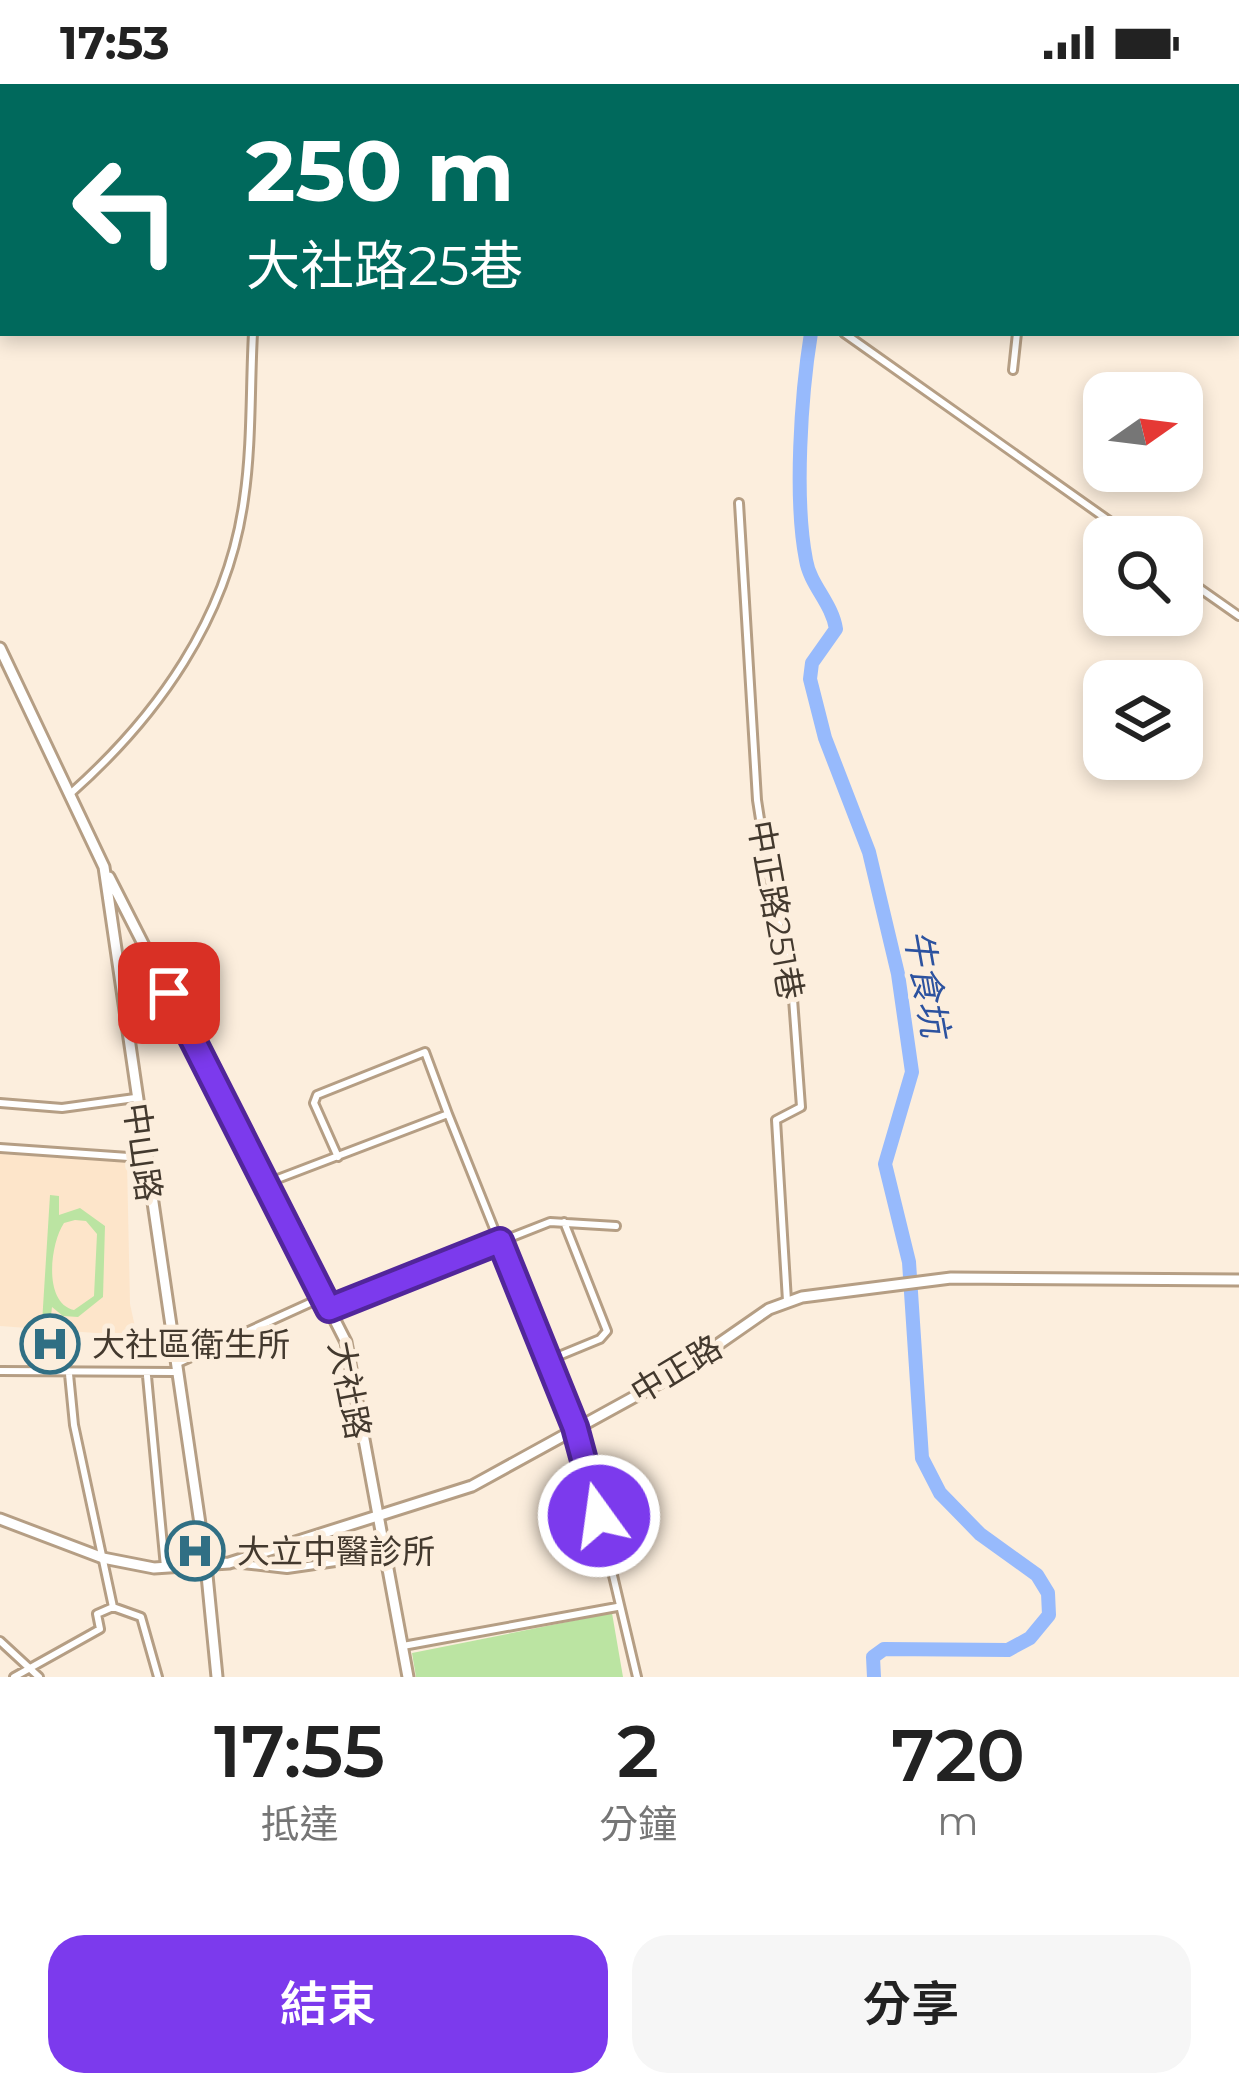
<!DOCTYPE html>
<html lang="zh-TW">
<meta charset="utf-8">
<style>
:root{--surface:#fff;--page:#f6f6f6;--text:#222;--muted:#767676;--accent:#7c3aed}
body{margin:0;font-family:Montserrat,"Noto Sans TC",sans-serif;background:var(--page);color:var(--text);height:100vh;display:flex;flex-direction:column;font-size:45px;white-space:nowrap}
*{box-sizing:border-box;margin:0}
p{font-size:39px;color:var(--muted)}
.icon{flex:none;width:66px;height:66px;fill:none;stroke:currentColor;stroke-width:2;stroke-linecap:round;stroke-linejoin:round}
.map{position:relative;height:1593px;overflow:hidden}
.details{display:flex;flex-direction:column;background:var(--surface);flex:1}
.details>*{flex:none}
.banner{position:absolute;left:0px;top:0px;width:1239px;height:252px;box-shadow:0 6px 18px #0003;background:#00695c;color:#fff;overflow:hidden}
.needle{width:78px;rotate:76deg}
.fabs{position:absolute;left:1083px;top:288px;display:grid;gap:24px}
.fabs a{display:grid;place-items:center;width:120px;height:120px;border-radius:24px;background:var(--surface);box-shadow:0 6px 18px #0003;font-size:60px}
.pin{position:absolute;display:grid;place-items:center;width:102px;height:102px;color:#fff;margin:-51px;border-radius:24px;box-shadow:0 6px 18px #0006}
.me{position:absolute;width:132px;margin:-66px;rotate:346deg;stroke-linejoin:round;filter:drop-shadow(0 0 9px #0008)}
.turn{display:flex;align-items:center;gap:42px;height:252px;padding:0 48px;font-size:54px}
.turn .icon{width:156px;height:156px;stroke-width:2.5}
.turn b{display:block;font-size:84px;line-height:102px}
.eta{display:flex;justify-content:space-evenly;align-items:center;height:204px;text-align:center}
.eta b{font-size:72px;font-weight:600;line-height:84px}
.primary-button{display:flex;gap:24px;margin-top:auto;padding:24px 48px}
.primary-button a{flex:1;height:138px;border-radius:36px;background:var(--accent);color:#fff;font-size:48px;font-weight:600;line-height:138px;text-align:center}
.primary-button a+a{background:var(--page);color:var(--text)}
.status{display:flex;justify-content:space-between;align-items:center;height:84px;padding:0 60px;background:var(--surface);direction:ltr}
.status svg{height:33px;fill:currentColor}
.map>svg:first-child{display:block}
.built{fill:#fde5ca}
.green{fill:#bbe4a2;fill-rule:evenodd}
.lines{fill:none;stroke-linecap:round;stroke-linejoin:round}
.river{stroke:#97bafc;stroke-width:14}
.minor-casing{stroke:#b59e84;stroke-width:12}
.tertiary-casing{stroke:#b59e84;stroke-width:15}
.secondary-casing{stroke:#b59e84;stroke-width:15}
.primary-casing{stroke:#b59e84;stroke-width:16}
.minor{stroke:#fff;stroke-width:6}
.tertiary{stroke:#fff;stroke-width:9}
.secondary{stroke:#fff;stroke-width:9}
.primary{stroke:#fff;stroke-width:10}
.route-casing{stroke:#51269a;stroke-width:30}
.route{stroke:#7c3aed;stroke-width:21}
.labels{text-anchor:middle;dominant-baseline:central;stroke-width:10;stroke-linejoin:round;paint-order:stroke}
.street-label{font-size:33px;fill:#43392e;stroke:#fceedd}
.poi-label{font-size:33px;fill:#43392e;stroke:#fceedd;text-anchor:start}
.water-label{font-size:36px;font-style:italic;fill:#2c529f;stroke:#fceedd}
</style>
<div class="status"><b>17:53</b><svg viewBox="0 0 49 12"><path d="M0 12V9h3v3zM5 12V6h3v6zM10 12V3h3v9zM15 12V0h3v12zM26 1h20v11H26zM47 4h2v5h-2z"/></svg></div>
<div class="map">
<svg width="1239" height="1593" viewBox="0 0 1239 1593">
<rect width="100%" height="100%" fill="#fceedd"/>
<path class="built" d="M0,1070L127,1078L130,1220L137,1252L0,1242Z"/>
<path class="green" d="M50,1111L59,1112V1131L80,1124L105,1142L103,1213L78,1233L63,1232L52,1223L50,1240L42,1239ZM75,1136L86,1137L97,1150L94,1212L74,1226C43,1219 50,1160 64,1139Z
M612,1529L623,1593H416L412,1569Z"/>
<g class="lines">
<path class="river" d="M783,3L784,0
M811,249C801,311 794,415 806,476C810,501 832,519 836,545L812,579L810,595L825,654L869,768L898,890L912,988L885,1080L909,1178L922,1374L940,1409L980,1450L1037,1491L1048,1509L1049,1531L1030,1554L1008,1566L884,1565L873,1573L874,1593"/>
<defs>
<path id="minor" d="M45,3V0
M263,3V0
M627,3V0
M1127,3L1129,0
M0,94H3
M0,196L3,195
M844,249L1132,453
M1013,286L1017,249
M739,419L757,716L774,825L790,874L801,1023L776,1036L787,1217
M1182,492L1239,532
M70,710C157,633 228,534 244,415C252,361 250,304 253,249
M0,1019L62,1024L135,1014
M0,1064L143,1074
M338,1073L314,1019L317,1011L425,968L448,1030
M267,1099L448,1030L584,1369L637,1593
M329,1225L550,1138L616,1142
M549,1276L600,1255L607,1247L564,1138
M178,1279L323,1213
M0,1287L176,1288
M69,1290L74,1341L113,1523L141,1533L158,1593
M147,1292L165,1483
M233,1479L287,1485L384,1471
M0,1557L39,1593
M403,1562L617,1523
M14,1593L100,1545L97,1530L113,1523"/>
<path id="tertiary" d="M0,564L104,783L206,1481
M109,793L346,1258L408,1593"/>
<path id="secondary" d="M0,1435L103,1474L154,1484L229,1479L472,1402L674,1291L769,1225L802,1213L951,1194L1239,1196
M206,1481L217,1593"/>
<path id="primary" d="M1170,0L1175,3
M1190,0L1195,3
M1236,25L1239,27
M1236,39L1239,41"/>
</defs>
<use href="#minor" class="minor-casing"/>
<use href="#tertiary" class="tertiary-casing"/>
<use href="#secondary" class="secondary-casing"/>
<use href="#primary" class="primary-casing"/>
<use href="#minor" class="minor"/>
<use href="#tertiary" class="tertiary"/>
<use href="#secondary" class="secondary"/>
<use href="#primary" class="primary"/>
</g>
<g class="lines">
<defs>
<path id="route" d="M169,909L329,1225L500,1157L575,1343L599,1432"/>
</defs>
<use href="#route" class="route-casing"/>
<use href="#route" class="route"/>
</g>
<defs>
<symbol id="hospital-ring" viewBox="-11 -11 22 22"><circle r="9.5" fill="#fceedd" stroke="#306f84" stroke-width="1.5"/><path d="M-5-5h3v3.5h4V-5h3V5h-3V1.5h-4V5h-3Z" fill="#306f84"/></symbol>
</defs>
<g fill-rule="evenodd">
<use href="#hospital-ring" x="17" y="1227" width="66" height="66"/>
<use href="#hospital-ring" x="162" y="1434" width="66" height="66"/>
</g>
<g class="labels">
<g class="street-label">
<text transform="translate(776 826) rotate(80)">中正路251巷</text>
<text transform="translate(143 1068) rotate(82)">中山路</text>
<text transform="translate(676 1285) rotate(-31)">中正路</text>
<text transform="translate(350 1306) rotate(79)">大社路</text>
</g>
<g class="poi-label">
<text x="92" y="1260">大社區衛生所</text>
<text x="237" y="1467">大立中醫診所</text>
</g>
<g class="water-label">
<text transform="translate(927 899) rotate(80)">牛食坑</text>
</g>
</g>
</svg>
<div class="fabs">
<a><svg class="needle" viewBox="-14 -14 28 28"><path d="M0-13l5 13h-10z" fill="#e53935"/><path d="M0 13l5-13h-10z" fill="#767676"/></svg></a>
<a><svg class="icon" aria-label="search" viewBox="0 0 24 24"><circle cx="10" cy="10" r="6"/><path d="M15 15l6 6"/></svg></a>
<a><svg class="icon" aria-label="layers" viewBox="0 0 24 24"><path d="M12 4l9 5-9 5-9-5zM3 14l9 5 9-5"/></svg></a>
</div>
<div class="pin" style="left:169px;top:909px;background:#d93025"><svg class="icon" aria-label="arrive" viewBox="0 0 24 24"><path d="M6 21V4h12l-3 4 3 4H6"/></svg></div>
<svg class="me" style="left:599px;top:1432px" viewBox="-20 -20 40 40"><circle r="17" fill="#7c3aed" stroke="#fff" stroke-width="3"/><path d="M0-11L8 9 0 5-8 9z" fill="#fff"/></svg>
<div class="banner">
<div class="turn"><svg class="icon" aria-label="left" viewBox="0 0 24 24"><path d="M17 20v-9H6M10 6l-5 5 5 5"/></svg><div><b>250 m</b>大社路25巷</div></div>
</div>
</div>
<section class="details">
<div class="eta">
<div><b>17:55</b><p>抵達</p></div>
<div><b>2</b><p>分鐘</p></div>
<div><b>720</b><p>m</p></div>
</div>
<div class="primary-button"><a>結束</a><a>分享</a></div>
</section>
